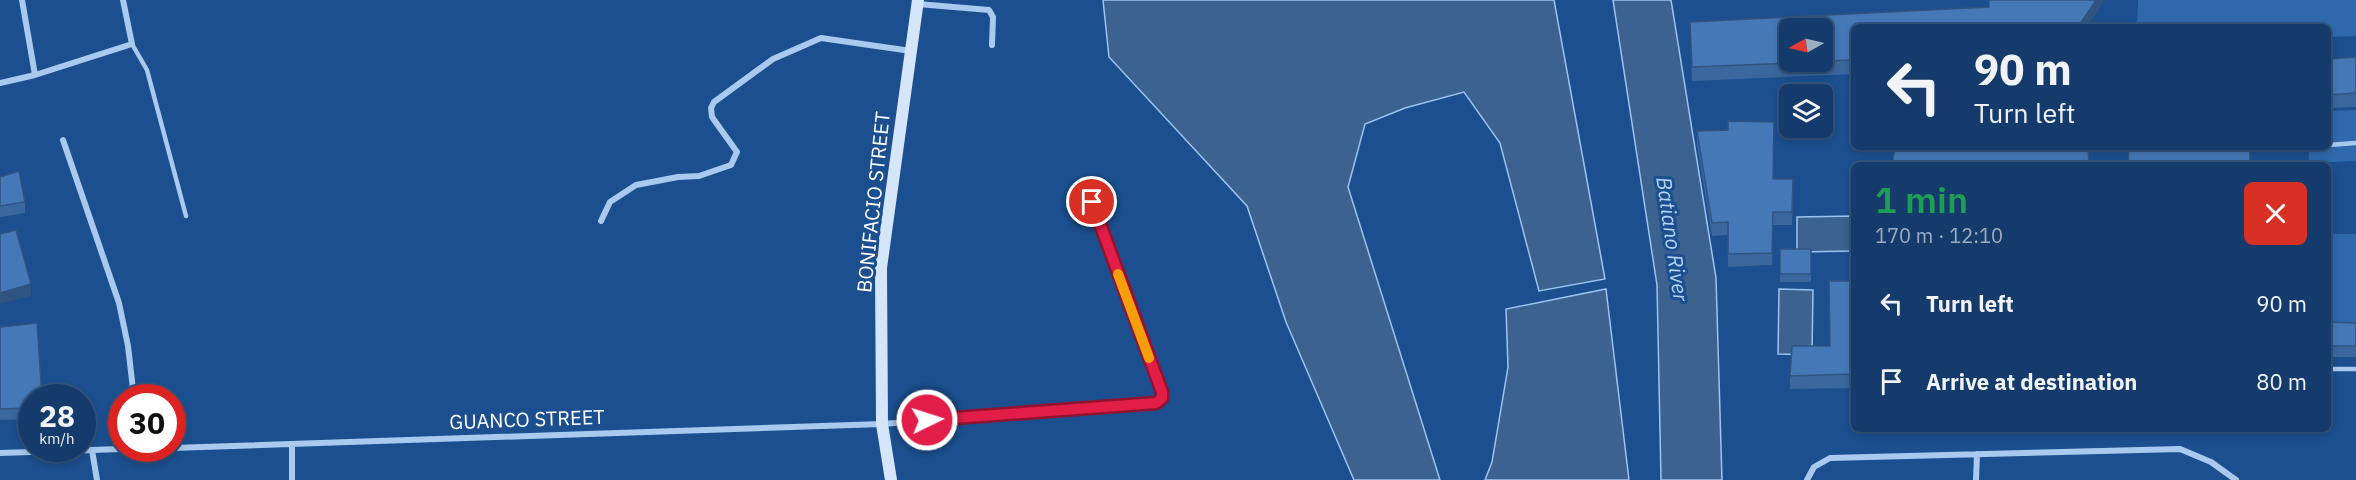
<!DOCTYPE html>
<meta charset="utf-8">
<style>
:root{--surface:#143b6b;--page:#214673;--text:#f1f3f6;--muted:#9dadc1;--line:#33557e}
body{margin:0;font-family:"IBM Plex Sans",sans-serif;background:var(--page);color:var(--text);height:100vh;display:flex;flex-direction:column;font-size:22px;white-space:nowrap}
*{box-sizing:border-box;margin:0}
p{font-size:20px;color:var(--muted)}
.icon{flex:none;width:33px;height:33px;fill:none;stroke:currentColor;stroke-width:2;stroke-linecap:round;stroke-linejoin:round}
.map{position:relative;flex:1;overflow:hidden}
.sheet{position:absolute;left:1851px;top:162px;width:480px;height:270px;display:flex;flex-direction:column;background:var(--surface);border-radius:9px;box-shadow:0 3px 9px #0003,0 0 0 2px var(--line)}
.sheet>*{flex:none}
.banner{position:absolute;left:1851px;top:24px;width:480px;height:126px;border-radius:9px;box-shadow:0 3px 9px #0003,0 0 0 2px var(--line);background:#143b6b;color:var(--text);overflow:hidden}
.needle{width:39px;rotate:262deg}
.controls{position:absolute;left:1779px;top:18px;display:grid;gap:12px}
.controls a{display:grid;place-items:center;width:54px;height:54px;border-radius:9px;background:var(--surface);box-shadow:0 3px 9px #0003,0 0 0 2px var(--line);font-size:30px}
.speed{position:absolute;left:18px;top:384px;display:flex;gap:12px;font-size:30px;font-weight:700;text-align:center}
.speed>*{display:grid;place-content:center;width:78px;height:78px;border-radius:50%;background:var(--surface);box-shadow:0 3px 9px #0003,0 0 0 2px var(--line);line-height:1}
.speed small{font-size:15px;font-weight:400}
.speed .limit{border:9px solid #d22;background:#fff;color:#111}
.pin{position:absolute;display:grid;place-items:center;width:51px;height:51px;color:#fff;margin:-26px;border:3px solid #fff;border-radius:50%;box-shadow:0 2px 6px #0007}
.me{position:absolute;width:66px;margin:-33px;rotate:86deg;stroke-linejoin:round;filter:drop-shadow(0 0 4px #0008)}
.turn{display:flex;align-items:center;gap:21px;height:126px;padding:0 24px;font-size:27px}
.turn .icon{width:78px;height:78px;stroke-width:2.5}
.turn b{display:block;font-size:42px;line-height:51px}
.round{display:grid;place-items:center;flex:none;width:63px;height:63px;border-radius:9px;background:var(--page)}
.overview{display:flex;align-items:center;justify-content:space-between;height:102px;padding:0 24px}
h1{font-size:36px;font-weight:600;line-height:45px;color:#1e9e55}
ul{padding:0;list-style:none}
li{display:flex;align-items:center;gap:18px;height:78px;padding:0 24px}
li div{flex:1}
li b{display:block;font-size:22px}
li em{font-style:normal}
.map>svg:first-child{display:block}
.green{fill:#2e69ad}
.water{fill:#3c6290;stroke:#9cc4f0;stroke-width:1.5}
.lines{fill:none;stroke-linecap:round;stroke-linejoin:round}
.lane{stroke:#a9c9ee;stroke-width:4.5}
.street{stroke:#a9c9ee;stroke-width:6}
.secondary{stroke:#d6e6fa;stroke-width:12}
.wall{fill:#3a679d}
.shaded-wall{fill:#305480}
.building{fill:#4478b7;stroke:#305480;stroke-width:1.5}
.route-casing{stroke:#92132f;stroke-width:15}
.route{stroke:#e11d48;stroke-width:10}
.slow{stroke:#f59e0b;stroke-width:10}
.labels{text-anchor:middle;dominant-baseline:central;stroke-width:6;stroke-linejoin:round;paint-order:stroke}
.street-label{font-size:20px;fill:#fff;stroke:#1b4f8f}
.water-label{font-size:21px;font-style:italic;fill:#b5d3f5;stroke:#1b4f8f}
</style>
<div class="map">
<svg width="2356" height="480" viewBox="0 0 2356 480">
<rect width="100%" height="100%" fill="#1b4f8f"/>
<path class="green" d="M2138,0H2356V36L2328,37V27H2137Z
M2356,110V161L2309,163V147H2328V111Z
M2328,234H2356V322L2328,323Z"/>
<path class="water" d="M1103,0H1554L1605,279L1539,291L1500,143L1464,92L1405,108L1365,124L1348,187L1440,480H1354L1286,322L1247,206L1109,57Z
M1613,0H1671L1716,278L1722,480H1661L1657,285Z
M1854,216V251L1797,252V217Z
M1606,289L1629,480H1485L1492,462L1508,367L1506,309Z
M1779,289L1813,290L1812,355L1778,354Z"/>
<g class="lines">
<path class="lane" d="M132,44L147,70L186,216
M2328,145L2356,143
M2288,148L2297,147
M2328,369H2356"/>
<path class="street" d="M22,0L35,75
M918,4L989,10L993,17L992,45
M0,83L35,75L132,44L123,0
M63,140L119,303L128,346L134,398
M601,221L610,202L636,185L678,177L699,176L731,165L737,152L712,117L711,108L714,102L773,59L821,38L911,51
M292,444V480
M172,448L882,424L1156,403L1162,398V392L1092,202
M92,450L97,480
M0,453L152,448
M1807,480L1814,467L1830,458L2180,449L2211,462L2236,480
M1976,480L1977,454"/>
<path class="secondary" d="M891,480L882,424L881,268L918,0"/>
</g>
<path class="wall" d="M1989,0H2103V3L1854,27V74L1692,81L1690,22L1989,7Z
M2356,57V107L2328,108V59Z
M1697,131L1773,179H1793L1792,225H1773L1772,265L1728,267V235L1712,236L1697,144Z
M0,177L25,202V213L0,217Z
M1780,249H1811V282H1780Z
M1854,281V388L1790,389V376L1830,346Z
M2328,322L2356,323V357H2328Z
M0,327L32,398V419L0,420Z"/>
<path class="shaded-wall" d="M2096,0H2103V3L2087,27H2078Z
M31,284V296L0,304V293Z"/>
<path class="building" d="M1989,0H2096L2078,27H1854V60L1822,61V28H1790V62H1821L1692,67L1690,22L1989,7Z
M2356,57V93L2328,95V59Z
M1728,121L1774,122L1773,179H1793L1792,212H1773L1772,253L1728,254V222L1712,223L1697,131L1728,130Z
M1895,147H2088L2089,165H1895L1893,159Z
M2129,147H2250V165H2128Z
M19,171L25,202L0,206V177Z
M16,230L31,284L0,293V234Z
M1780,249H1811V274H1780Z
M1829,281H1854V374L1790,376L1792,346H1830Z
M2328,322L2356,323V346H2328Z
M37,323L42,398H32V408L0,409V327Z"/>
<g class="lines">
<defs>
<path id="route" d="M927,420L1156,403L1162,398V392L1092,202"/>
</defs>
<use href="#route" class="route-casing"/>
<use href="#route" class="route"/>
<path class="slow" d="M1118,274L1149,358"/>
</g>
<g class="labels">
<g class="street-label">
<text transform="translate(873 202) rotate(-84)">BONIFACIO STREET</text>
<text transform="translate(527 419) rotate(-2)">GUANCO STREET</text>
</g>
<g class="water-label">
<text transform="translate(1673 239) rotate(82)">Batiano River</text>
</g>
</g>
</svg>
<div class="controls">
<a><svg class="needle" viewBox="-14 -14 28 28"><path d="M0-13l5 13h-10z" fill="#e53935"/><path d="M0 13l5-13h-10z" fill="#9dadc1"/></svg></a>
<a><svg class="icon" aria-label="layers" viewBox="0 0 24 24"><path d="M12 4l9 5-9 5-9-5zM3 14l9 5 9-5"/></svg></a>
</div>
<div class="speed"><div>28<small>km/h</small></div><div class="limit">30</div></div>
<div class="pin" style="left:1092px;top:202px;background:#d93025"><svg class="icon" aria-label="arrive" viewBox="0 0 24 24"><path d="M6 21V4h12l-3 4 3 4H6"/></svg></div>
<svg class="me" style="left:927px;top:420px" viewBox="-20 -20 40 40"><circle r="17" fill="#e11d48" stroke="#fff" stroke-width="3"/><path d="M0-11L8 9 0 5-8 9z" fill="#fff"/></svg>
<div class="banner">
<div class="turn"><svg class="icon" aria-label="left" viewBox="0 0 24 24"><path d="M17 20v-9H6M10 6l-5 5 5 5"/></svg><div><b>90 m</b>Turn left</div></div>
</div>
<section class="sheet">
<div class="overview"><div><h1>1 min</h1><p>170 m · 12:10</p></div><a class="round" style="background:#d93025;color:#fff"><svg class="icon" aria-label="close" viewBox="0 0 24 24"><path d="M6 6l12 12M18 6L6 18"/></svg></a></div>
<ul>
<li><svg class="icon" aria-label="left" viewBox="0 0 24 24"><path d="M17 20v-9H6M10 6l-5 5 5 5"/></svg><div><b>Turn left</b></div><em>90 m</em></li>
<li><svg class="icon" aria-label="arrive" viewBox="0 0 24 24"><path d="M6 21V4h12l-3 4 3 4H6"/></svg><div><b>Arrive at destination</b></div><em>80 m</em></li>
</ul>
</section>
</div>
